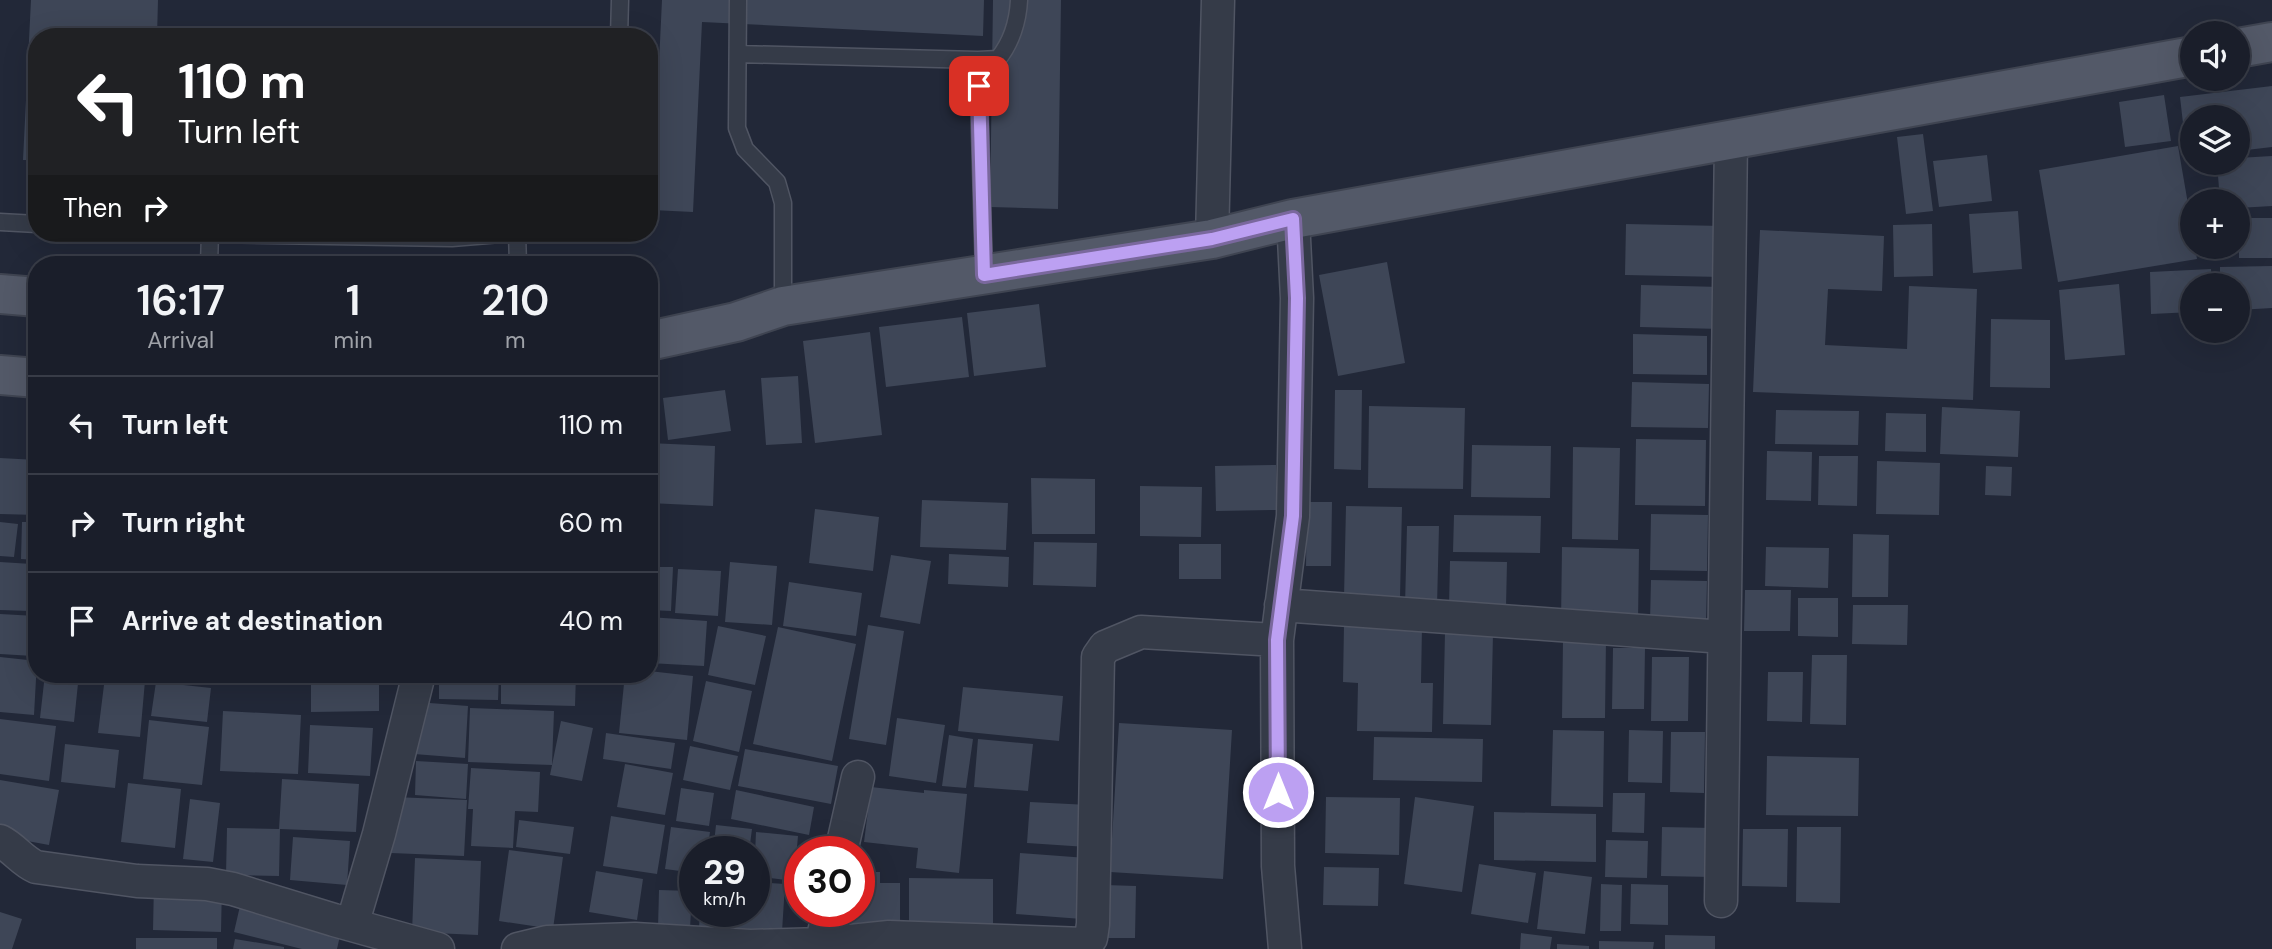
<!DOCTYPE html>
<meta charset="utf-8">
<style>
:root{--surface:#1a1e2a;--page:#232732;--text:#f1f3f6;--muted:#9fa2a8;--line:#383c47}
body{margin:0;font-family:"DM Sans",sans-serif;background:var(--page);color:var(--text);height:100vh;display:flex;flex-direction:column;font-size:26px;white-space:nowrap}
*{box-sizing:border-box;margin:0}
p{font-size:23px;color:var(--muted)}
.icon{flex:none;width:38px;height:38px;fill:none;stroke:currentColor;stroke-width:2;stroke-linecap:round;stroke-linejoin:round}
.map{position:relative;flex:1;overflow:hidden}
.side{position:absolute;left:28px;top:256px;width:630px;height:427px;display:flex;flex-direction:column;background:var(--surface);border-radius:28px;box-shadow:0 7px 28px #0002,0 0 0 2px var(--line)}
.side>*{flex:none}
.hud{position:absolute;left:28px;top:28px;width:630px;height:214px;border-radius:28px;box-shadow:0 7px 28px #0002,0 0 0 2px var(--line);background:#202124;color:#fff;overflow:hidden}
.buttons{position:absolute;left:2180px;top:21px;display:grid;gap:14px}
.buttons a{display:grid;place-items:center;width:70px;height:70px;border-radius:50%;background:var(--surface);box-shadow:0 7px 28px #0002,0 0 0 2px var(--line);font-size:35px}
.speed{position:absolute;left:679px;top:836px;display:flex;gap:14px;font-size:35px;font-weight:700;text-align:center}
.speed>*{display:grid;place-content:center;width:91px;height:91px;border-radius:50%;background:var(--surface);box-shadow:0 7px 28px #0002,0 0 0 2px var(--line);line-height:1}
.speed small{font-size:18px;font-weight:400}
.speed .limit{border:10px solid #d22;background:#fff;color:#111}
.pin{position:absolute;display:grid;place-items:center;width:60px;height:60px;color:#fff;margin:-30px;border-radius:14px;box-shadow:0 4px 10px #0006}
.me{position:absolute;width:77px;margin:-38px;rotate:0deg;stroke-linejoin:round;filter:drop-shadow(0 0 5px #0008)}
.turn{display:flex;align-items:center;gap:24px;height:147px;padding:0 35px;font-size:32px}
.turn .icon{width:91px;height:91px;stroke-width:2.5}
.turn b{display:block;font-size:49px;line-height:60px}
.then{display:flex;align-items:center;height:66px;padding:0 35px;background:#0003;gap:14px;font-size:26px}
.eta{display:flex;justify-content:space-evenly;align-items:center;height:119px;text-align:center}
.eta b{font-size:42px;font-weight:600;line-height:49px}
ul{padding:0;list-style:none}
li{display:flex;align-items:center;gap:21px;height:98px;padding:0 35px;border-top:2px solid var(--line)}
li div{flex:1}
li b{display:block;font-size:26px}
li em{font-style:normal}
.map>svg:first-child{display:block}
.building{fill:#3e4657}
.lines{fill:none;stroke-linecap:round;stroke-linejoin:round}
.service-casing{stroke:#505563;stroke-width:19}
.minor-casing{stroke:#505563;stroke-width:35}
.primary-casing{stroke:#3f4451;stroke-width:42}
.service{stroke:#353b48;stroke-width:16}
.minor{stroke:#353b48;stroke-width:32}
.primary{stroke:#535968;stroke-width:38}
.route-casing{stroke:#7a689d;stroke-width:18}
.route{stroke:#bca0f2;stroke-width:12}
</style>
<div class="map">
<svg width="2272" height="949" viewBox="0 0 2272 949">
<rect width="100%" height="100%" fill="#222838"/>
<path class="building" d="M31,0H158L157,37H37V160H23Z
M662,0H984L983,36L702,22L693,212L652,210Z
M993,0H1061L1058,209L990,207Z
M2272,86V147L2238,151V117H2193V157L2187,158L2180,97Z
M2164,95L2171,141L2125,147L2119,102Z
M1923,134L1933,211L1906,214L1897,137Z
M2178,146L2193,233V247H2195L2197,259L2058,282L2039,170Z
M1987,155L1992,201L1939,207L1933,161Z
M2272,156V206L2238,208V201H2220L2217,163H2238V158Z
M2018,211L2022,269L1973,273L1969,214Z
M2239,218H2272V258H2239Z
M1626,224L1723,226L1722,277L1625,275Z
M1932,224L1933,276L1894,277L1893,225Z
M1760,230L1884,236L1882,291L1828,289L1825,345L1907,349L1909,286L1977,289L1973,400L1753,392Z
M1387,262L1405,363L1338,376L1319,275Z
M2272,266V308L2238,310V285H2220V267Z
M2211,269L2212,285H2193V312L2151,314L2150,272Z
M2119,284L2125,355L2065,360L2059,290Z
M1641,285L1721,287V329L1640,327Z
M1039,304L1046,367L974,376L967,313Z
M962,317L969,377L886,387L879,327Z
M1991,319L2050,320V388L1990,387Z
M870,332L882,435L815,443L803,341Z
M1633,334L1707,336V375L1633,374Z
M798,376L802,443L766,445L761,378Z
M1632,382L1709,384L1708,428L1631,427Z
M725,390L731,431L668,440L663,398Z
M1335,390H1362L1361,470L1334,469Z
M1369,406L1465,408L1463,489L1368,488Z
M1942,407L2020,411L2018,457L1940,454Z
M1776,410L1859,411L1858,445L1775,444Z
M1886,413L1926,414V452L1885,451Z
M1636,439L1706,440L1705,506L1635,505Z
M649,443L715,446L713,506L649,503Z
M1472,445L1551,446L1550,498L1471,497Z
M1573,447L1620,448L1618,540L1572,539Z
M1767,451L1812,452L1811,501L1766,500Z
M1819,456H1858L1857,506L1818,505Z
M0,458L37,460V515L0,514Z
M1877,461L1940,463L1939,515L1876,514Z
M1276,465L1277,510L1216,511L1215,466Z
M1986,466L2012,467L2011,496L1985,495Z
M1031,478L1095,479V534H1032Z
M1140,486L1202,487L1201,537L1140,536Z
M922,500L1008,503L1006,550L920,547Z
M1307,502H1332L1331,566H1306Z
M1346,506L1402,507L1400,598L1344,597Z
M815,509L879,517L873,571L809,563Z
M1651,514L1708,515L1707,571L1650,570Z
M1454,515L1541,516L1540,553L1453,552Z
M0,522L18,524L14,557L0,556Z
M22,522H37V560L21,559Z
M1407,526H1439L1437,606H1405Z
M1853,534L1889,535L1888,597H1852Z
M1034,542L1097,543L1096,587L1033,585Z
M1179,544H1221V579H1179Z
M1562,547L1639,549L1638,623L1561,622Z
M1766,547L1829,548L1828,588L1765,586Z
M949,554L1009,557L1008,587L948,584Z
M891,555L931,561L920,624L880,617Z
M1450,561L1507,562L1506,607L1449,606Z
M0,562L32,564L30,611L0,610Z
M730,562L777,566L772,625L725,622Z
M649,567H673L671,611L649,610Z
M678,569L721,571L718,616L675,613Z
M1651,580L1707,581L1706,623L1650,622Z
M789,582L862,593L856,636L783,626Z
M1745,590H1791L1790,631H1744Z
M1798,598H1838V637L1798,636Z
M1853,605H1908L1907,645L1852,644Z
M0,614L36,616L33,656L0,654Z
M649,617L707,621L704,666L649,663Z
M868,625L904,631L886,745L849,739Z
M1344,625L1422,626L1421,683H1433L1432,732L1357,731L1358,683L1343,682Z
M718,626L766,636L755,685L708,675Z
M778,627L856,644L832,761L753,744Z
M1445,632L1493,633L1491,725L1443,724Z
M1563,639H1606L1605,718H1562Z
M1613,648H1645L1644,709H1612Z
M1812,655H1847L1846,725L1810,724Z
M0,657L37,661L34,715L0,712Z
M1652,657H1689L1688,721H1651Z
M649,671L693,676L687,740L619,733L625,674H649Z
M1768,672H1803L1802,722L1767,721Z
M45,674H79L74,722L40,718Z
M181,674H222L221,685L180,680Z
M311,674H379V711L311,712Z
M439,674H499L498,700L439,699Z
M501,674H576L575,706L501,704Z
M105,677L145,681L140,737L98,733Z
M706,681L752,691L739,752L693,741Z
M156,682L211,688L207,722L151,716Z
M963,687L1063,696L1059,741L958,731Z
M417,702L468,706L465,758L414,754Z
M470,708L554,711L552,765L468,762Z
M223,711L301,715L298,774L220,771Z
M897,718L945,725L936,783L889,776Z
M0,719L56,726L49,781L0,774Z
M149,720L209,727L202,785L143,779Z
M561,721L593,728L582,781L550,775Z
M1119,723L1232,730L1223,879L1110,872Z
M310,725L373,728L370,776L308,773Z
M1553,730L1604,731L1603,807L1551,806Z
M1629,730L1663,731L1662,783L1628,782Z
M1671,732H1705L1704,793L1670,792Z
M606,733L675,743L671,769L603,759Z
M949,735L973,739L966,788L942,786Z
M1374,737L1483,739L1482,782L1373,780Z
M978,739L1033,744L1028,791L974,787Z
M65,744L119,750L115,788L61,782Z
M690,746L738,756L730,790L683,780Z
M745,749L838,766L831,804L738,786Z
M1767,756L1859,758L1858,816L1766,815Z
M416,761L468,764L466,799L415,795Z
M625,764L673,773L665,815L617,807Z
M471,768L540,772L538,812L515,811L513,848L471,846L473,809H468Z
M282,779L359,784L356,832L280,829L279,876L226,875L227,828L279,829Z
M0,780L59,790L49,845L0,836Z
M128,783L181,789L175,848L121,842Z
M871,787L924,793V790L967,794L959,873L916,868L918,848L864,842Z
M681,788L714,793L709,826L676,821Z
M736,790L814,807L809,835L731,819Z
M1613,793H1645L1644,833L1612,832Z
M394,797L467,800L464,856L391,853Z
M1326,797L1400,798L1399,855L1325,853Z
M1415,797L1474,806L1462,892L1404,884Z
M190,799L220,803L213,862L183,859Z
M1030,802L1089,805L1087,847L1027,843Z
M1494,812L1596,814V862L1494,860Z
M611,816L665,825L657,874L603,866Z
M519,820L574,827L570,854L516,847Z
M716,825L752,829L749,852H713Z
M671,827L710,832L707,852H695V873L665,869Z
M1662,827L1713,828L1712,877L1661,876Z
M1797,827H1841L1840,903L1796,902Z
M1743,829H1788L1787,887L1742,886Z
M756,832L798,836L794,881L754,876Z
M293,837L350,841L347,885L290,880Z
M1606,840L1648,841L1647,878L1605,877Z
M509,850L563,857L553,929L499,921Z
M1020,853L1087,858L1082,919L1016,914Z
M415,858L481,861L478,935L412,932Z
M1479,864L1536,873L1528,923L1471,914Z
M1324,867L1379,868L1378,906L1323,905Z
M596,871L643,879L637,920L589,912Z
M1544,871L1592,877L1585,934L1537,929Z
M859,872H880V883H900V922L841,937L842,912H859Z
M909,878L993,879V931L909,930Z
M154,882L222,884L221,932L153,930Z
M754,882L785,884L782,932L699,927L700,912H754Z
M1601,884L1622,885L1621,931H1600Z
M1631,884L1668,885V925L1630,924Z
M1105,885L1136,886L1135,938H1104Z
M659,890L692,891L690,929L658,928Z
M243,893L344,918L337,949H302L234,932Z
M0,912L22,919L12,949H0Z
M1521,933L1552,937L1550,949H1520Z
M1665,935L1715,936V949H1665Z
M136,938H217V949H136Z
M235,939L284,947V949H233Z
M1599,941L1654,942L1653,949H1599Z
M1557,944L1589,946V949H1557Z"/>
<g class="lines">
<defs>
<path id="service" d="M738,0L737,128L745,149L777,182L783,203V306
M619,37L620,0
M738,54L978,60
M0,222L37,224
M517,233L518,264
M209,264L210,234L452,238L513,233
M984,274L978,60L998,59C1011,43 1018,21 1019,0"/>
<path id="minor" d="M1212,239L1218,0
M1281,605L1724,637
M0,841C14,848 22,861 36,867L137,881L207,884L233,889L334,920L438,949
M841,852L858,777
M1721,901L1731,139
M352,925L379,834L419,674
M518,949L547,942L635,939L750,946L822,944L889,937L1084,944L1091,938L1093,924L1098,657L1105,647L1141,632L1277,640
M820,949L829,912
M1285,949L1278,866L1277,640L1293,516L1297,298L1293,219"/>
<path id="primary" d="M2238,48L2272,42
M0,294L37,297
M649,341L736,322L783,306L1212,239L1293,219L2193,56
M0,375L37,378"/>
</defs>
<use href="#service" class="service-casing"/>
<use href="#minor" class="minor-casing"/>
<use href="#primary" class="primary-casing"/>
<use href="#service" class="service"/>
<use href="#minor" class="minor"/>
<use href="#primary" class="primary"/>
</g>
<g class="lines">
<defs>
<path id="route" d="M979,86L984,275L1212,239L1293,219L1297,298L1293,516L1277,640L1278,792"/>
</defs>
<use href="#route" class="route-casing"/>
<use href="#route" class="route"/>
</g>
</svg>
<div class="buttons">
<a><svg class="icon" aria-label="sound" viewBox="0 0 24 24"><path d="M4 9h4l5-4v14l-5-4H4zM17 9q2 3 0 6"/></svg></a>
<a><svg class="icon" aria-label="layers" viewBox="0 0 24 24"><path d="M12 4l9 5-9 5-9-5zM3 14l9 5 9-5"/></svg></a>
<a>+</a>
<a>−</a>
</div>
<div class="speed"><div>29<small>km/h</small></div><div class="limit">30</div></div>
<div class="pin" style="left:979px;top:86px;background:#d93025"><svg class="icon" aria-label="arrive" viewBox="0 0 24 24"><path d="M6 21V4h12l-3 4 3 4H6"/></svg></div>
<svg class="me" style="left:1278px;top:792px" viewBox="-20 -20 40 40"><circle r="17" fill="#bca0f2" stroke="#fff" stroke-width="3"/><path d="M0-11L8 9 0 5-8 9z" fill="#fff"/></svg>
<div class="hud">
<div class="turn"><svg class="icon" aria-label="left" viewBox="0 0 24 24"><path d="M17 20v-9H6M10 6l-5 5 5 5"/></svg><div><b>110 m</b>Turn left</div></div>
<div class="then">Then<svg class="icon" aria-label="right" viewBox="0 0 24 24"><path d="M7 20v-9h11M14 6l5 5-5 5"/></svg></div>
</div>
<section class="side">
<div class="eta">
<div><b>16:17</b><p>Arrival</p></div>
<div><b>1</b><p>min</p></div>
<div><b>210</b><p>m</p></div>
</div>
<ul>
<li><svg class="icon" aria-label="left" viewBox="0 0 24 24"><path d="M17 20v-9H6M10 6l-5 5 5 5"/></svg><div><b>Turn left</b></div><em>110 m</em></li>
<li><svg class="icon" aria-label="right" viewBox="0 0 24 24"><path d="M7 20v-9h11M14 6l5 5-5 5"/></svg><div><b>Turn right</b></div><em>60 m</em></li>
<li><svg class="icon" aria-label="arrive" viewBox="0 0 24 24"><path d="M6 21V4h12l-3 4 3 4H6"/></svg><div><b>Arrive at destination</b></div><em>40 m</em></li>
</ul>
</section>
</div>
